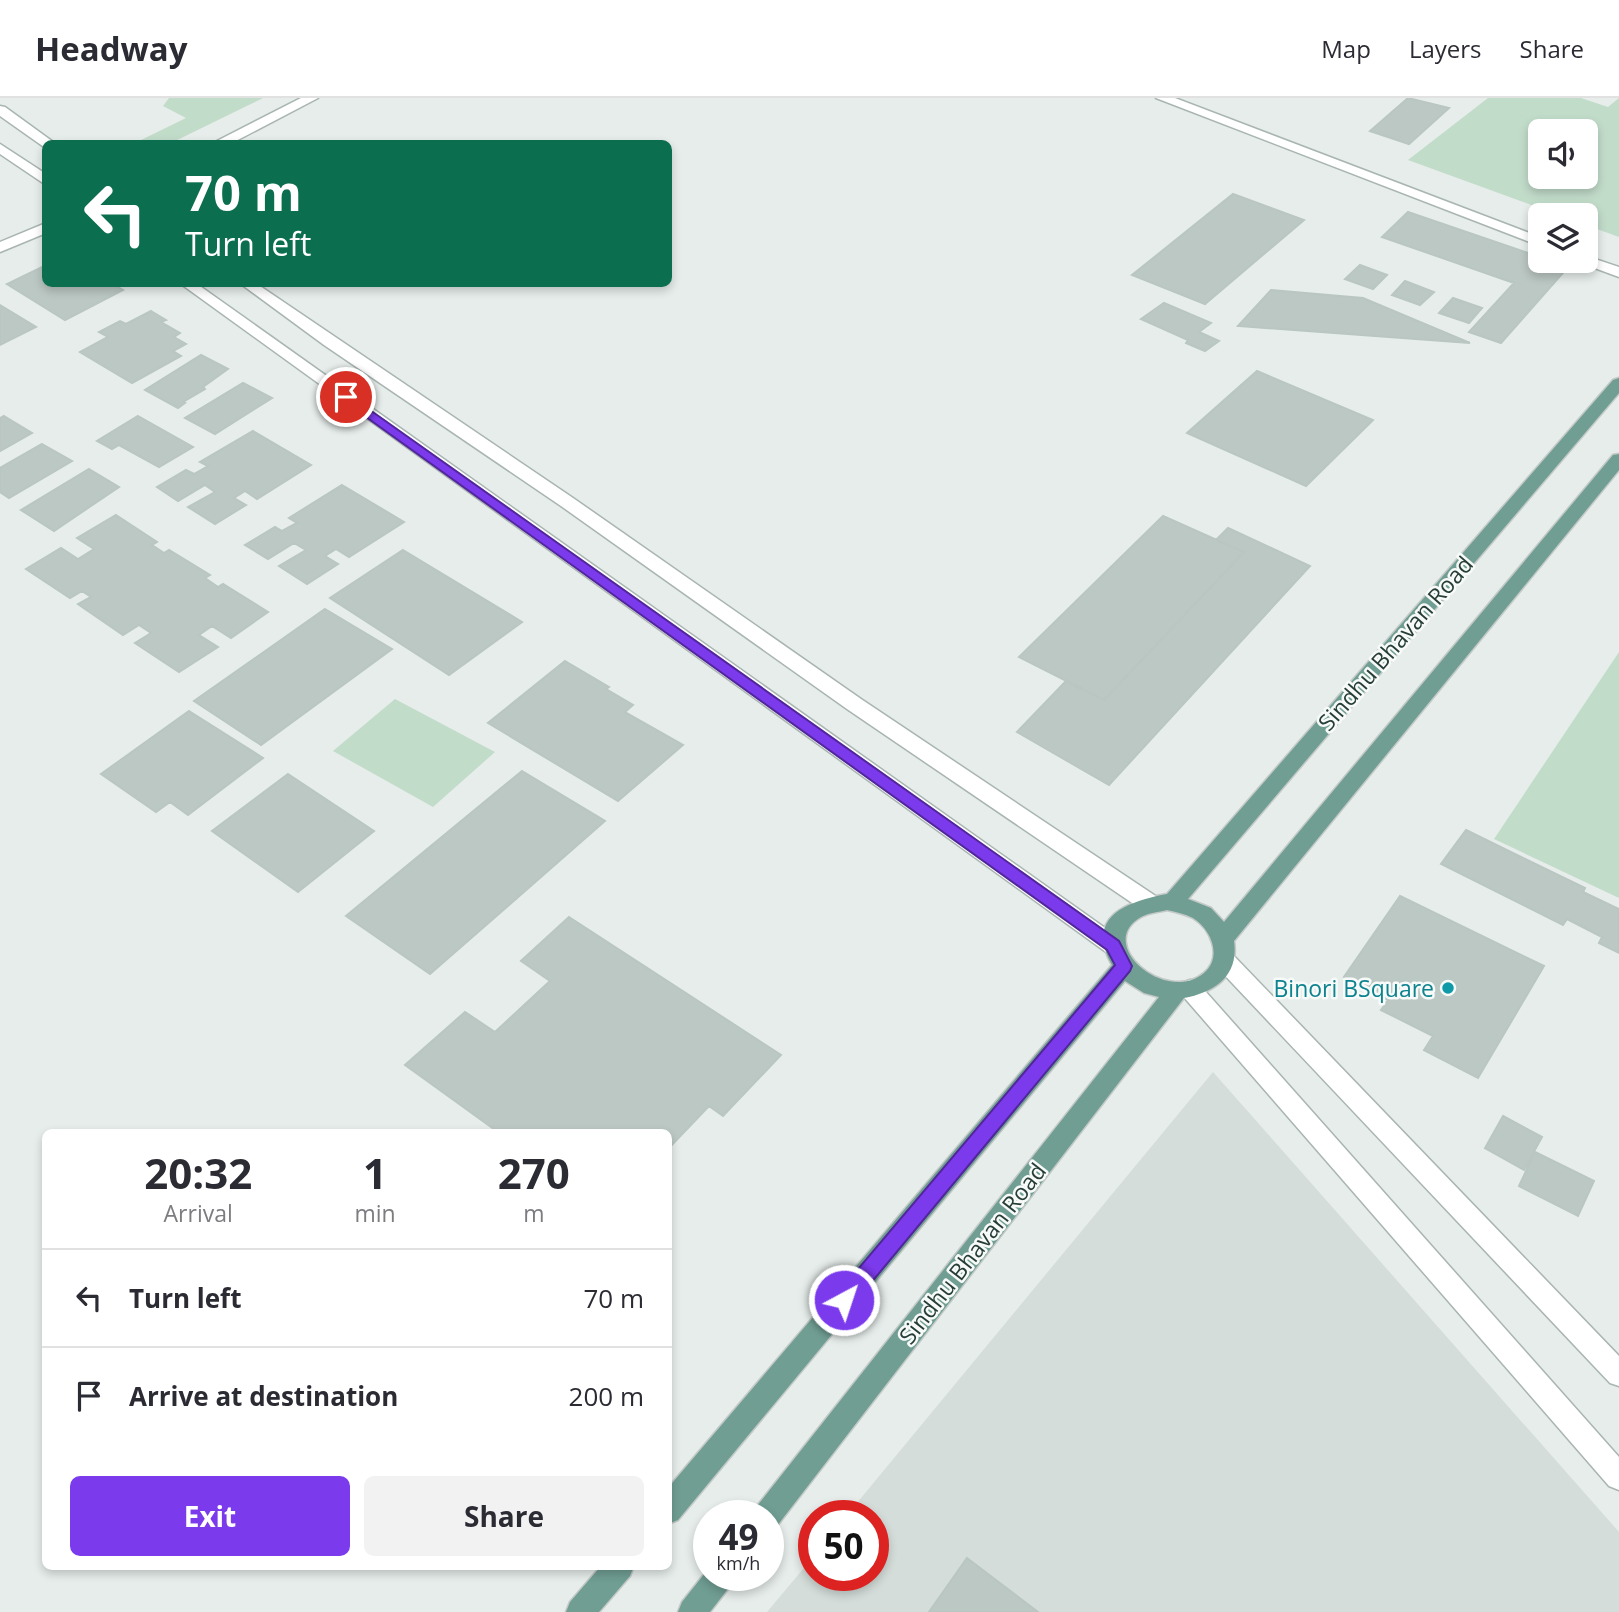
<!DOCTYPE html>
<style>
:root{--surface:#fff;--page:#f2f2f3;--text:#2b2b33;--muted:#7c7c81;--line:#e1e1e2;--accent:#7c3aed}
body{margin:0;font-family:"Open Sans",sans-serif;background:var(--page);color:var(--text);height:100vh;display:flex;flex-direction:column;font-size:26px;white-space:nowrap}
*{box-sizing:border-box;margin:0}
p{font-size:23px;color:var(--muted)}
.icon{flex:none;width:38px;height:38px;fill:none;stroke:currentColor;stroke-width:2;stroke-linecap:round;stroke-linejoin:round}
.map{position:relative;flex:1;overflow:hidden}
.panel{position:absolute;left:42px;top:1031px;width:630px;height:441px;display:flex;flex-direction:column;background:var(--surface);border-radius:10px;box-shadow:0 4px 10px #0003}
.panel>*{flex:none}
.guide{position:absolute;left:42px;top:42px;width:630px;height:147px;border-radius:10px;box-shadow:0 4px 10px #0003;background:#0b6e4f;color:#fff;overflow:hidden}
.tools{position:absolute;left:1528px;top:21px;display:grid;gap:14px}
.tools a{display:grid;place-items:center;width:70px;height:70px;border-radius:10px;background:var(--surface);box-shadow:0 4px 10px #0003;font-size:35px}
.speed{position:absolute;left:693px;top:1402px;display:flex;gap:14px;font-size:35px;font-weight:700;text-align:center}
.speed>*{display:grid;place-content:center;width:91px;height:91px;border-radius:50%;background:var(--surface);box-shadow:0 4px 10px #0003;line-height:1}
.speed small{font-size:18px;font-weight:400}
.speed .limit{border:10px solid #d22;background:#fff;color:#111}
.pin{position:absolute;display:grid;place-items:center;width:60px;height:60px;color:#fff;margin:-30px;border:4px solid #fff;border-radius:50%;box-shadow:0 2px 7px #0007}
.me{position:absolute;width:77px;margin:-38px;rotate:40deg;stroke-linejoin:round;filter:drop-shadow(0 0 5px #0008)}
.turn{display:flex;align-items:center;gap:24px;height:147px;padding:0 28px;font-size:32px}
.turn .icon{width:91px;height:91px;stroke-width:2.5}
.turn b{display:block;font-size:49px;line-height:60px}
.eta{display:flex;justify-content:space-evenly;align-items:center;height:119px;text-align:center}
.eta b{font-size:42px;font-weight:700;line-height:49px}
.button{display:flex;gap:14px;margin-top:auto;padding:14px 28px}
.button a{flex:1;height:80px;border-radius:10px;background:var(--accent);color:#fff;font-size:28px;font-weight:700;line-height:80px;text-align:center}
.button a+a{background:var(--page);color:var(--text)}
ul{padding:0;list-style:none}
li{display:flex;align-items:center;gap:21px;height:98px;padding:0 28px;border-top:2px solid var(--line)}
li div{flex:1}
li b{display:block;font-size:26px}
li em{font-style:normal}
header{display:flex;align-items:center;gap:42px;box-sizing:border-box;height:98px;padding:0 35px;background:var(--surface);border-bottom:2px solid var(--line)}
header strong{font-size:33px}
nav{display:flex;gap:38px;margin-inline-start:auto;font-size:24px}
.map>svg:first-child{display:block}
.built{fill:#d4ddd9}
.green{fill:#c2dcca;fill-rule:evenodd}
.building{fill:#bcc8c3;stroke:#b9c6c1;stroke-width:2}
.lines{fill:none;stroke-linecap:round;stroke-linejoin:round}
.minor-casing{stroke:#a9b5b1;stroke-width:3}
.major-casing{stroke:#c3c9c7;stroke-width:3}
.minor{fill:#fff;fill-rule:evenodd}
.major{fill:#709e93;fill-rule:evenodd}
.route{fill:#7c3aed;stroke:#51269a;stroke-width:2}
.culture-dot{fill:#0f9aa8;stroke:#f7faf8;stroke-width:2.5}
.labels{text-anchor:middle;dominant-baseline:central;stroke-width:5;stroke-linejoin:round;paint-order:stroke}
.street-label{font-size:23px;fill:#273e38;stroke:#f7faf8}
.culture-label{font-size:23px;fill:#0d838f;stroke:#f7faf8;text-anchor:end}
</style>
<header>
<strong>Headway</strong>
<nav><a>Map</a><a>Layers</a><a>Share</a></nav>
</header>
<div class="map">
<svg width="1619" height="1514" viewBox="0 0 1619 1514">
<rect width="100%" height="100%" fill="#e6edea"/>
<path class="built" d="M1213,974L1619,1434V1514H767L814,1458V1477H873V1418L847,1417Z"/>
<path class="green" d="M169,0H263L171,45H150L141,42L186,20L163,8Z
M1488,0H1581L1608,9L1619,0V139L1586,127V117H1559L1408,62ZM1540,33H1586V79H1540Z
M1619,554V800L1494,741Z
M395,601L495,654L433,709L333,653Z"/>
<path class="building" d="M1408,0L1449,10L1409,46L1370,33Z
M1233,96L1304,122L1205,206L1132,177Z
M1408,114L1540,159V163H1552L1569,168L1501,245L1469,234L1514,185L1382,139Z
M46,167V186H112L123,192L65,222L7,186Z
M1360,167L1387,177L1373,191L1345,181Z
M1405,183L1434,194L1420,207L1392,197Z
M1271,192L1363,200L1470,245L1238,228Z
M1453,200L1482,210L1469,225L1439,215Z
M1164,205L1211,225L1199,234L1219,243L1205,253L1186,245L1188,242L1141,221Z
M0,207L36,229L0,247Z
M151,213L166,222L161,224L180,235L174,239L186,246L173,253L181,258L132,285L80,254L108,239L99,234L120,223L126,226Z
M201,257L228,271L203,289L205,291L183,304L185,305L178,310L145,292Z
M1257,273L1373,322L1306,388L1187,335Z
M243,285L272,300L215,336L185,320Z
M4,318L32,335L0,353V320Z
M138,318L193,349L159,369L119,347L112,351L97,343Z
M253,333L311,367L257,401L245,393L234,400L246,407L215,426L188,409L215,394L205,387L178,403L157,389L186,372L194,376L208,368L200,364Z
M42,346L72,363L9,400L0,394V370Z
M89,371L119,389L54,433L21,412Z
M342,387L404,424L349,459L336,451L325,458L338,466L307,486L279,468L306,452L294,445L268,461L245,447L275,429L282,433L297,425L289,420Z
M116,417L157,444L152,447L164,455L169,452L210,477L205,480L218,489L223,486L268,514L231,540L212,528L199,537L218,549L179,574L135,545L151,535L139,527L123,537L78,506L91,499L82,493L70,500L26,471L61,450L78,461L94,451L77,440Z
M1163,418L1244,454L1104,602L1019,559Z
M1228,430L1310,468L1109,687L1017,634L1066,583L1104,602L1244,454L1216,442Z
M403,452L522,524L449,577L330,500Z
M325,511L392,551L261,647L194,603Z
M565,563L609,589L606,591L633,607L625,614L683,647L618,703L488,625Z
M189,613L263,660L188,717L170,704L156,714L101,676Z
M522,673L605,723L430,876L346,818Z
M288,676L374,733L298,794L212,733Z
M1466,732L1585,790L1583,794L1619,811V855L1599,845L1602,839L1567,821L1563,827L1441,766Z
M1400,798L1544,868L1478,980L1424,952L1433,938L1381,912L1388,902L1344,879Z
M569,819L781,957L723,1018L709,1008L668,1051V1034H498L405,967L465,914L495,934L550,883L521,863Z
M1503,1018L1542,1039L1524,1072L1485,1050Z
M1535,1054L1594,1083L1578,1118L1519,1088Z
M967,1460L1038,1514H929Z"/>
<g class="lines">
<defs>
<path id="minor" d="M301,0H318L230,46H211Z
M1156,0H1175L1540,139V148Z
M0,8L5,9L56,46H46L44,49L0,18Z
M0,46L46,76V87L0,56Z
M46,125V135L0,154V144Z
M1586,158L1619,169V179L1581,165L1579,163H1586Z
M181,186H197L1122,842L1125,848L1122,854L1114,857L1106,854Z
M241,186H257L573,400L861,601L1157,799L1160,805L1157,811L1149,813L1141,811L847,611L561,408L324,247Z
M1224,853L1232,856L1619,1258V1288L1610,1285L1216,868L1213,862L1216,856Z
M1190,882L1198,885L1619,1359V1392L1609,1388L1182,897L1179,891L1182,885Z"/>
<path id="major" d="M1619,280V295L1188,801L1211,810L1224,824L1613,357L1619,356V372L1234,843C1239,878 1215,894 1184,900L777,1428L768,1431V1418H753L757,1408L1159,899L1144,895L1125,883L678,1422L668,1426V1390L1112,867C1084,818 1129,803 1167,796L1613,282ZM1167,812C1176,814 1185,816 1193,820C1211,831 1223,859 1204,875C1166,907 1094,846 1141,819C1148,815 1159,814 1167,812Z
M601,1468H634L630,1478L599,1514H566L570,1504Z
M709,1470V1477H735L731,1487L710,1514H678L682,1504Z"/>
</defs>
<use href="#minor" class="minor-casing"/>
<use href="#major" class="major-casing"/>
<use href="#minor" class="minor"/>
<use href="#major" class="major"/>
</g>
<path class="route" d="M346,295L1119,843L1132,868L1130,873L851,1209L844,1211L837,1209L834,1202L837,1196L1115,867L1107,852L341,301V296Z"/>
<circle class="culture-dot" cx="1448" cy="890" r="7"/>
<g class="labels">
<g class="street-label">
<text transform="translate(1395 545) rotate(-49)">Sindhu Bhavan Road</text>
<text transform="translate(972 1155) rotate(-52)">Sindhu Bhavan Road</text>
</g>
<g class="culture-label">
<text x="1434" y="890">Binori BSquare</text>
</g>
</g>
</svg>
<div class="tools">
<a><svg class="icon" aria-label="sound" viewBox="0 0 24 24"><path d="M4 9h4l5-4v14l-5-4H4zM17 9q2 3 0 6"/></svg></a>
<a><svg class="icon" aria-label="layers" viewBox="0 0 24 24"><path d="M12 4l9 5-9 5-9-5zM3 14l9 5 9-5"/></svg></a>
</div>
<div class="speed"><div>49<small>km/h</small></div><div class="limit">50</div></div>
<div class="pin" style="left:346px;top:299px;background:#d93025"><svg class="icon" aria-label="arrive" viewBox="0 0 24 24"><path d="M6 21V4h12l-3 4 3 4H6"/></svg></div>
<svg class="me" style="left:844px;top:1202px" viewBox="-20 -20 40 40"><circle r="17" fill="#7c3aed" stroke="#fff" stroke-width="3"/><path d="M0-11L8 9 0 5-8 9z" fill="#fff"/></svg>
<div class="guide">
<div class="turn"><svg class="icon" aria-label="left" viewBox="0 0 24 24"><path d="M17 20v-9H6M10 6l-5 5 5 5"/></svg><div><b>70 m</b>Turn left</div></div>
</div>
<section class="panel">
<div class="eta">
<div><b>20:32</b><p>Arrival</p></div>
<div><b>1</b><p>min</p></div>
<div><b>270</b><p>m</p></div>
</div>
<ul>
<li><svg class="icon" aria-label="left" viewBox="0 0 24 24"><path d="M17 20v-9H6M10 6l-5 5 5 5"/></svg><div><b>Turn left</b></div><em>70 m</em></li>
<li><svg class="icon" aria-label="arrive" viewBox="0 0 24 24"><path d="M6 21V4h12l-3 4 3 4H6"/></svg><div><b>Arrive at destination</b></div><em>200 m</em></li>
</ul>
<div class="button"><a>Exit</a><a>Share</a></div>
</section>
</div>
